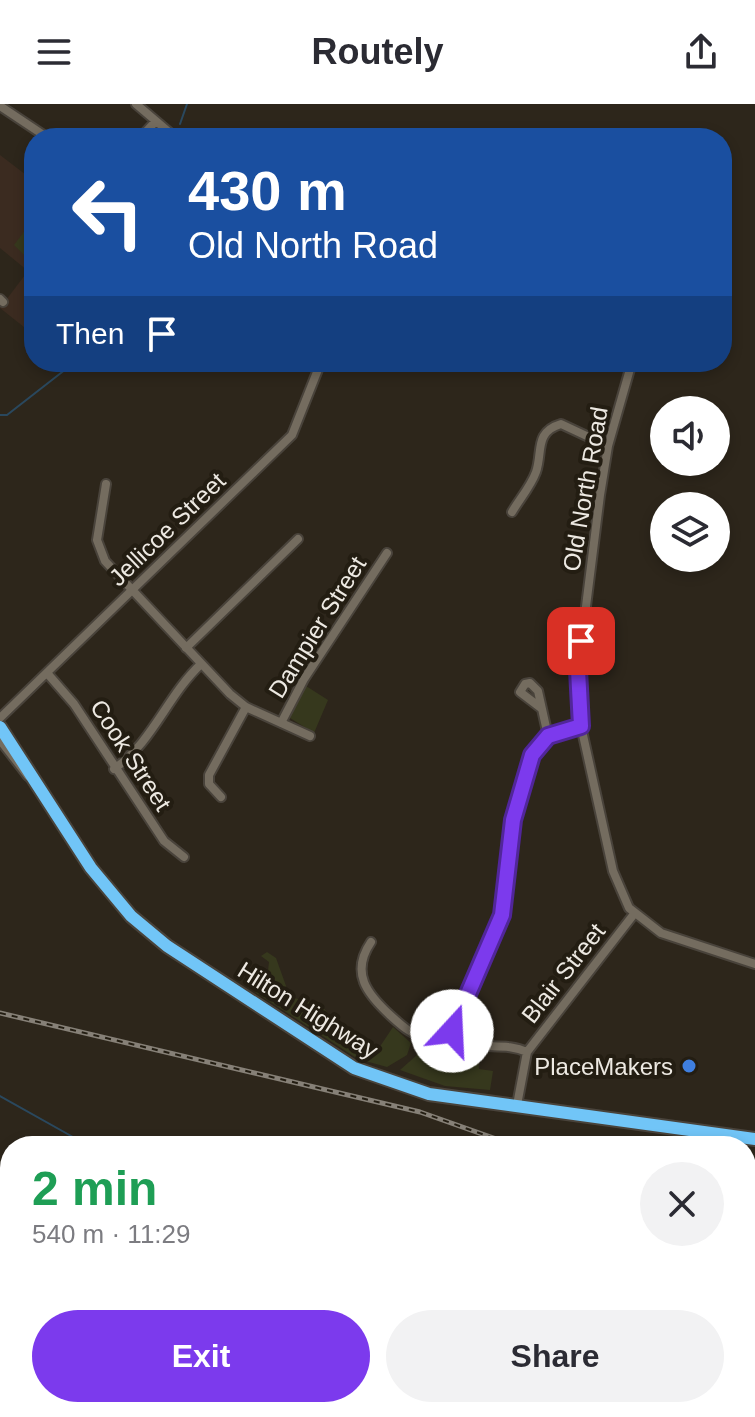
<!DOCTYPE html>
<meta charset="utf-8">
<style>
:root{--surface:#fff;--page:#f2f2f3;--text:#2b2b33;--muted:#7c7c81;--accent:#7c3aed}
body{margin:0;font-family:Helvetica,sans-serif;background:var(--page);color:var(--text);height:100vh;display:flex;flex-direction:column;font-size:30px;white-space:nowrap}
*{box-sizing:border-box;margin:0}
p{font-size:26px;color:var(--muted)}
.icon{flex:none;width:44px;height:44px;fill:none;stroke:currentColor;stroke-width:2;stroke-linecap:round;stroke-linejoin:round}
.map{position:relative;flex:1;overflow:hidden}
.panel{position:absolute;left:0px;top:1032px;width:756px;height:282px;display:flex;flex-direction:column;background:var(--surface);border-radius:32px 32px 0 0;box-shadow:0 4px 12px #0003}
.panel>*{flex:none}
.top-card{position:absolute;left:24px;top:24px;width:708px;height:244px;border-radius:32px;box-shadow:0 4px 12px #0003;background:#1a4fa0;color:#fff;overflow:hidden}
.buttons{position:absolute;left:650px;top:292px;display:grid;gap:16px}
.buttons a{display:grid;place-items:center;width:80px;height:80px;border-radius:50%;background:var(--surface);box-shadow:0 4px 12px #0003;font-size:40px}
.pin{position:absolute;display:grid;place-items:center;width:68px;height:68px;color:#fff;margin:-34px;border-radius:16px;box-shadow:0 4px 12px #0006}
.me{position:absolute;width:88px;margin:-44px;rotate:20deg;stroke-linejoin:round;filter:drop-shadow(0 0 6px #0008)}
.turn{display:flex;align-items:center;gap:28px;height:168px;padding:0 32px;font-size:36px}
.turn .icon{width:104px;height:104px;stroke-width:2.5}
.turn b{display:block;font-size:56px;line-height:68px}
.then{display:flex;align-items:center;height:76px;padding:0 32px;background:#0003;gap:16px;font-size:30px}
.round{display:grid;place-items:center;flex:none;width:84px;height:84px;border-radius:42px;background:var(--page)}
.head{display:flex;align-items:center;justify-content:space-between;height:136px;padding:0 32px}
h1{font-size:48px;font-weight:800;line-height:60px;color:#1e9e55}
.button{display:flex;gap:16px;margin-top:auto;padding:16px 32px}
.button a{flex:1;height:92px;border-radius:48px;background:var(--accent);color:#fff;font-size:32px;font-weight:800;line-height:92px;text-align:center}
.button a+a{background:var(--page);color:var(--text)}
header{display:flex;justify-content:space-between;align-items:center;height:104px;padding:0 32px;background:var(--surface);font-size:36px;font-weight:800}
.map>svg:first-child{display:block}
.education{fill:#3b2b20}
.green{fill:#36381d}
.water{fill:#2a485e}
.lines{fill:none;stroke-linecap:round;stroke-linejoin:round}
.stream{stroke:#2a485e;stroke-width:2}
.minor-casing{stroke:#49433b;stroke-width:12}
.highway-casing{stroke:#49433b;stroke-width:16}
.minor{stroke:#746c5f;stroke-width:8}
.highway{stroke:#71c5f7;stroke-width:12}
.rail-casing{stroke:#868077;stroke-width:5}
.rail{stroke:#231d12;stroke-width:2;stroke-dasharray:6;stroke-linecap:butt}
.route-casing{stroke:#51269a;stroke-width:20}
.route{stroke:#7c3aed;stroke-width:14}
.shop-dot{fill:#3f7fe0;stroke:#231d12;stroke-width:3}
.labels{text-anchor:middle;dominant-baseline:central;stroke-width:8;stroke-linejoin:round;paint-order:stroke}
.street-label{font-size:24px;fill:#ede9e2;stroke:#231d12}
.poi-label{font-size:24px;fill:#ede9e2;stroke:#231d12;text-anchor:end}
</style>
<header><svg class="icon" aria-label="menu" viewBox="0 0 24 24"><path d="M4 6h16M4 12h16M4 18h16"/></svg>Routely<svg class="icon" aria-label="share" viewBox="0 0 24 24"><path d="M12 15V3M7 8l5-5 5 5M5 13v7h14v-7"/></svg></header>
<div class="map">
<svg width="755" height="1313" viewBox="0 0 755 1313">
<rect width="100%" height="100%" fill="#2d261b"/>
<path class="education" d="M0,51L34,77V231L0,204L28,167L0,144Z"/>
<path class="green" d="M29,121L34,125V141L24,151L14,141Z
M306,582L328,596L314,629L290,614L299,591Z
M267,848L276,854L290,893L319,900L361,941L377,947L393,923L411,939L407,951L387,963L358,955L255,888L268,867L269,858L261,852Z
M445,942L474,948L478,952L479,965L493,967L490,986L445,982L400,966L426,943Z"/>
<path class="water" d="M0,1063L10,1067V1181L0,1169Z
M66,1304H131L134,1313H73Z"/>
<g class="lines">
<path class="stream" d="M180,20L187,0
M0,311H7L75,258
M0,992L89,1042
M746,1110L755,1113
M558,1304L561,1313
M262,1313L271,1304"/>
<defs>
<path id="minor" d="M136,0L176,34
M0,2L48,34
M140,34L155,18
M0,195L3,198
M632,258L608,342L600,391L578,566L581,622L613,767L629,804L661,829L755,860
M106,380L97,436L105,457L230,590L246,603L310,632
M512,408C519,396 531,382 536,368C543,348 534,328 561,320L608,342
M186,544L298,435
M47,569L74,600L164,737L184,753
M541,604L520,588L525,580L530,579L538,587L548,632
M0,614L292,331L321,258
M281,619L304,575L387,449
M0,636L28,672
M114,665C153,638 167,592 201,560
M221,693L209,680V671L246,603
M371,838C350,869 367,890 391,912C402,922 413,932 428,934C437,935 445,933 453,931
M527,948C504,937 477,948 456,935L452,924L502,811L513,716L532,651L548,632L581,622
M517,1001L527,948L634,810"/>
<path id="highway" d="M0,623L91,764L131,812L167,842L354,964L429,990L755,1035"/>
</defs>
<use href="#minor" class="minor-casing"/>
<use href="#highway" class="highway-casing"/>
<use href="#minor" class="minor"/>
<use href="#highway" class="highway"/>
<defs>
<path id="rail" d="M0,909L420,1008L516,1042
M746,1190L755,1198"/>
</defs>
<use href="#rail" class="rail-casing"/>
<use href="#rail" class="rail"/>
</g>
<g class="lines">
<defs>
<path id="route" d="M452,927L502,811L513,716L532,651L548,632L581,622L578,566L581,537"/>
</defs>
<use href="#route" class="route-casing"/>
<use href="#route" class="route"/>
</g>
<circle class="shop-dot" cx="689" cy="962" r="8"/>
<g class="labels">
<g class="street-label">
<text transform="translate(585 385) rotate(-80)">Old North Road</text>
<text transform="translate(167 425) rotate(-44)">Jellicoe Street</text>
<text transform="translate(317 523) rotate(-58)">Dampier Street</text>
<text transform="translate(131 651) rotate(57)">Cook Street</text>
<text transform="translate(563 869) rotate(-52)">Blair Street</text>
<text transform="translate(308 906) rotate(32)">Hilton Highway</text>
</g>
<g class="poi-label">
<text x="673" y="962">PlaceMakers</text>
</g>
</g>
</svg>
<div class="buttons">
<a><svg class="icon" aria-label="sound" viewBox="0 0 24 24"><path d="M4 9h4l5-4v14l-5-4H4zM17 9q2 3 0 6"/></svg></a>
<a><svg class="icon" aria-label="layers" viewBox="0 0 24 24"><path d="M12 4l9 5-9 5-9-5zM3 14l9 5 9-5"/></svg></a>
</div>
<div class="pin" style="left:581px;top:537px;background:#d93025"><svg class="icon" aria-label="arrive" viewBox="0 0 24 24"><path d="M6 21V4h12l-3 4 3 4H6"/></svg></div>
<svg class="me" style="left:452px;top:927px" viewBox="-20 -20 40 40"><circle r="19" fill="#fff"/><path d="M0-13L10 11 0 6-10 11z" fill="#7c3aed"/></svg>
<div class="top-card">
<div class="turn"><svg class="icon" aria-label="left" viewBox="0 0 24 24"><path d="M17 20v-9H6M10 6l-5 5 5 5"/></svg><div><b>430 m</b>Old North Road</div></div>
<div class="then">Then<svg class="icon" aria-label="arrive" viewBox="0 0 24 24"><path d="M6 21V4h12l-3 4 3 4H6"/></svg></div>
</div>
<section class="panel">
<div class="head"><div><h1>2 min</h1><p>540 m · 11:29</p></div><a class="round"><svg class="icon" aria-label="close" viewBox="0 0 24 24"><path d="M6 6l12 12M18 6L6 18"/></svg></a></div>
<div class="button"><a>Exit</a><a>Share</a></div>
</section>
</div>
